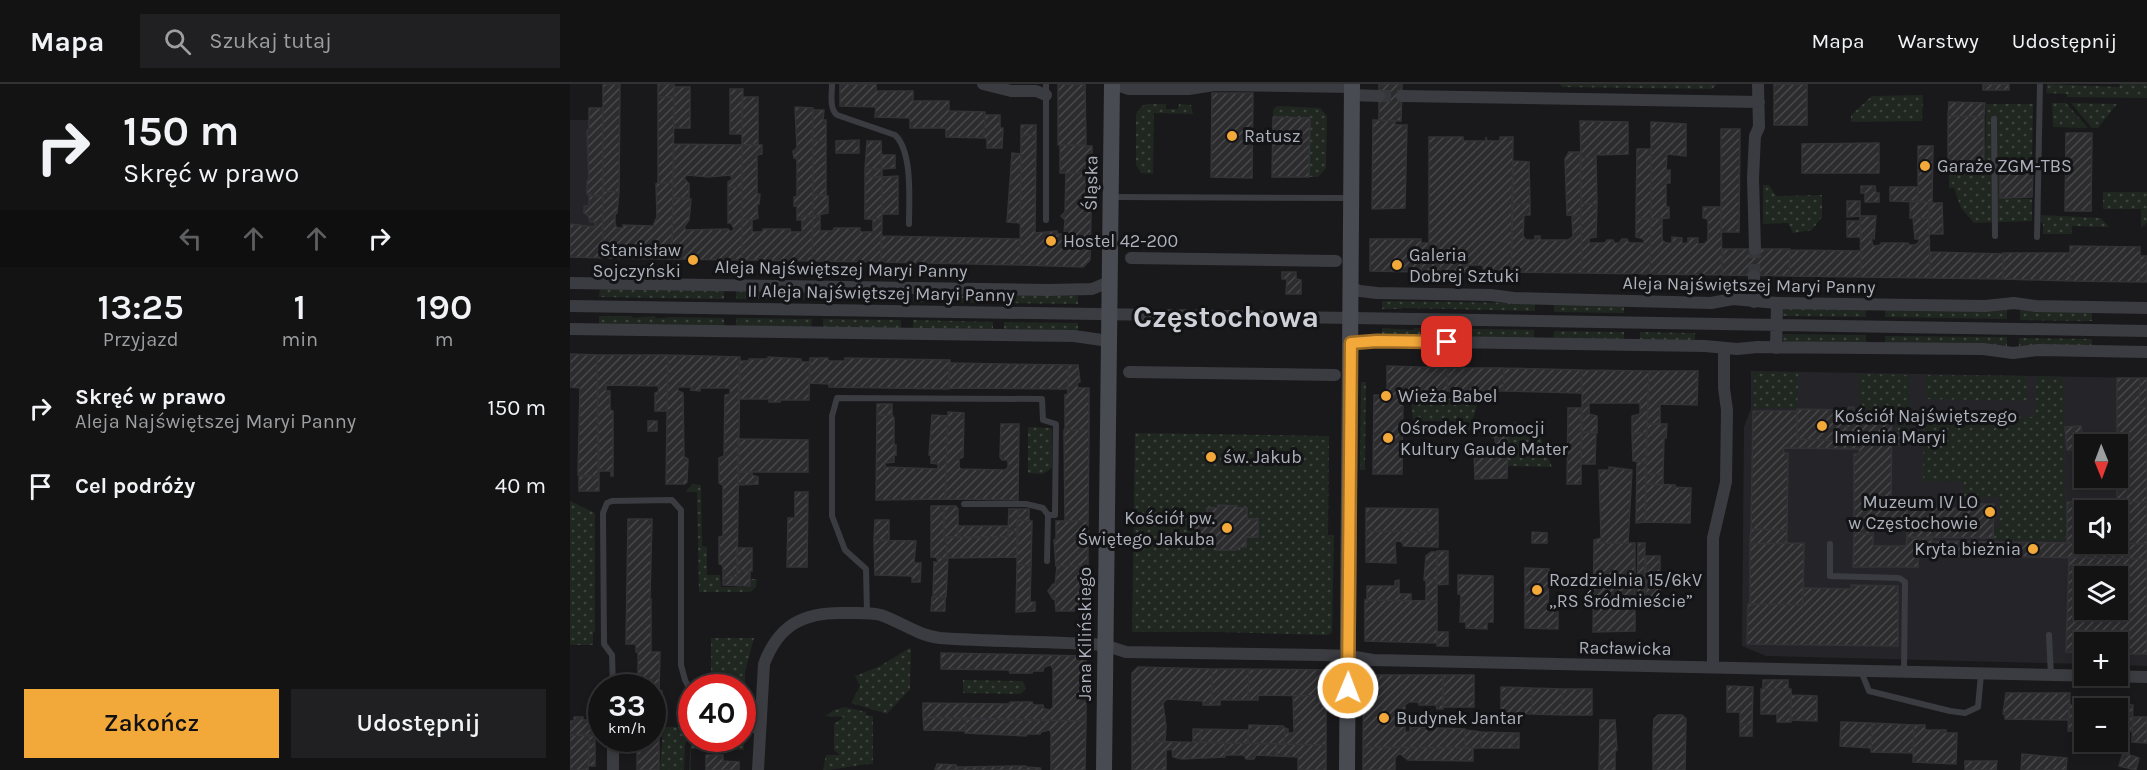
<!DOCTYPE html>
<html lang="pl">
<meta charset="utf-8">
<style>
:root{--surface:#131314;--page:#202022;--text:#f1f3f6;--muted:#9d9ea0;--line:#323234;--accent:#f3a83a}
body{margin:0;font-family:Karla,sans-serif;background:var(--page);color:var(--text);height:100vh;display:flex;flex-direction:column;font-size:22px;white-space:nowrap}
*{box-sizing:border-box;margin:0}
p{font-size:20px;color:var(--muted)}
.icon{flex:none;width:33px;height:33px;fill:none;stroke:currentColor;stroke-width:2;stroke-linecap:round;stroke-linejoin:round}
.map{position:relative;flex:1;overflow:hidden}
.side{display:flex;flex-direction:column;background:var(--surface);width:570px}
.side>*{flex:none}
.banner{background:#131314;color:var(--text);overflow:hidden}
.needle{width:39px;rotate:179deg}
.controls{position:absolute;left:1504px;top:350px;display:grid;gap:12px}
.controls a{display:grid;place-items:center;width:54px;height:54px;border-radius:0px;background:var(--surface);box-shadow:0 3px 9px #0003,0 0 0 2px var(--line);font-size:30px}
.speed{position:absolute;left:18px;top:590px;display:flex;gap:12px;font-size:30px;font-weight:700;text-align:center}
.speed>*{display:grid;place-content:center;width:78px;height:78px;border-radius:50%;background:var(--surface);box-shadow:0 3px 9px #0003,0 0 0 2px var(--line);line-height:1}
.speed small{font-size:15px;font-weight:400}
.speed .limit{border:9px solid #d22;background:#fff;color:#111}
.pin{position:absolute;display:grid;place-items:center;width:51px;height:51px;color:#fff;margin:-26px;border-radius:12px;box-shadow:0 3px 9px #0006}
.me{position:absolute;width:66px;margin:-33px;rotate:1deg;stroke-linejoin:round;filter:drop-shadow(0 0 4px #0008)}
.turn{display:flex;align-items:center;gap:21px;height:126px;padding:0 24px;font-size:27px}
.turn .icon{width:78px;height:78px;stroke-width:2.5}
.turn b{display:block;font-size:42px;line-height:51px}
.lanes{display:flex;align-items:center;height:57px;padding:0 24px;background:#0003;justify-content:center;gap:30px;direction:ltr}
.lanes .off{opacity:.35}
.eta{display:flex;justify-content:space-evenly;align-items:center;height:102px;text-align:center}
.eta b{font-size:36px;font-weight:600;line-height:42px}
.primary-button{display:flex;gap:12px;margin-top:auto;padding:12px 24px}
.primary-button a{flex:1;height:69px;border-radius:0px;background:var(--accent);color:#111;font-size:24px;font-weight:600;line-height:69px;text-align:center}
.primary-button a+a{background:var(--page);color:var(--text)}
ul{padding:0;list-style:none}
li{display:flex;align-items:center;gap:18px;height:78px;padding:0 24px}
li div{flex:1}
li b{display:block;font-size:22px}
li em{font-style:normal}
header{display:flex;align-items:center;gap:36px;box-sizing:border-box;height:84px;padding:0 30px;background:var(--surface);border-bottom:2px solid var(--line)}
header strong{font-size:28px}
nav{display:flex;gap:33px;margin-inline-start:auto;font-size:21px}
.search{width:420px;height:54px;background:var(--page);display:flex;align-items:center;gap:15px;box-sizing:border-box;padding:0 21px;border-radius:0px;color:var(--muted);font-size:22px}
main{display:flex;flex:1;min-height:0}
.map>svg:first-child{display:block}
.built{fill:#252529;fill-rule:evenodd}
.green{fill:url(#green-dots)}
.building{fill:url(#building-hatch);stroke:#333337;stroke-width:1.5;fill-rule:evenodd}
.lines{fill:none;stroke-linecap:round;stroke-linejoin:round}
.street-tunnel{stroke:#36373b;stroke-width:12;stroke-dasharray:12 6;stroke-linecap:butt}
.lane{stroke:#3a3c41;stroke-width:6}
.street{stroke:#3a3c41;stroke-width:12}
.secondary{stroke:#484b51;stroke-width:16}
.route-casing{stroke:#9e6d26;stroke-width:15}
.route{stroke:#f3a83a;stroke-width:10}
.poi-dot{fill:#f3a83a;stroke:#141417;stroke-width:2}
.labels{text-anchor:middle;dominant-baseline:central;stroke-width:6;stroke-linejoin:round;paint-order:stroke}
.poi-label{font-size:18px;fill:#acb1bb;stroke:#141417;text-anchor:start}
.street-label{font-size:18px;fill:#acb1bb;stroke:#141417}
.town-label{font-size:30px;font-weight:bold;fill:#cdd0d7;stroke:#141417}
</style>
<header>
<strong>Mapa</strong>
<div class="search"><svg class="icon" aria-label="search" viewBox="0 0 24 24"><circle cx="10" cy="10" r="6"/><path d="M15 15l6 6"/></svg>Szukaj tutaj</div>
<nav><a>Mapa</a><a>Warstwy</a><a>Udostępnij</a></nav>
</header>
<main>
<section class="side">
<div class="banner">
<div class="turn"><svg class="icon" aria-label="right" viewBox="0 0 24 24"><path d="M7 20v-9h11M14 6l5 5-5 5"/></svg><div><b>150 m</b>Skręć w prawo</div></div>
<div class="lanes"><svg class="icon off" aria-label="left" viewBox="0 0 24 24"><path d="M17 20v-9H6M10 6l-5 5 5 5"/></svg><svg class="icon off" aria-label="ahead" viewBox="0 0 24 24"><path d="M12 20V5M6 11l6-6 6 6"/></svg><svg class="icon off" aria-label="ahead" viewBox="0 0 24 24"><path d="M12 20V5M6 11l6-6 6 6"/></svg><svg class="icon" aria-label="right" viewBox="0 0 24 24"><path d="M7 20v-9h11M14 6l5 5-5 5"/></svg></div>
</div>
<div class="eta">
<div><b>13:25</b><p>Przyjazd</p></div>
<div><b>1</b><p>min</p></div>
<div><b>190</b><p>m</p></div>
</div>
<ul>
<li><svg class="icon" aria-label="right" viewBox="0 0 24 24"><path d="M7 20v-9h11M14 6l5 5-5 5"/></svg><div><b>Skręć w prawo</b><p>Aleja Najświętszej Maryi Panny</p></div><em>150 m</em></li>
<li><svg class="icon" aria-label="arrive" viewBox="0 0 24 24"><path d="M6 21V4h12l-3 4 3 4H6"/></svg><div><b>Cel podróży</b></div><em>40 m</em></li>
</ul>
<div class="primary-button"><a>Zakończ</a><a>Udostępnij</a></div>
</section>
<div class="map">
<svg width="1577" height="686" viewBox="0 0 1577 686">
<defs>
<pattern id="green-dots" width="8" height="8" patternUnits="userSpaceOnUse" patternTransform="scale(1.5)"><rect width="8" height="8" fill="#1f2720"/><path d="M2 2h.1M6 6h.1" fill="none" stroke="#3d443e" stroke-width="1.8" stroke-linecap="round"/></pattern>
<pattern id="building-hatch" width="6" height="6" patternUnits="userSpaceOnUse" patternTransform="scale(1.5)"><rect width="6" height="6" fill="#2c2c2f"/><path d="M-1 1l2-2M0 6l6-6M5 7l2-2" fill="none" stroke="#48484b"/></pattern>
</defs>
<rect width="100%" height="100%" fill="#19191b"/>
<path class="built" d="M0,36H33V173H0Z
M1181,287L1577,294V582L1548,581V558H1515V580L1196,572L1172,562L1174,343L1181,324ZM1515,360H1548V393H1515ZM1515,426H1548V459H1515ZM1515,492H1548V525H1515Z"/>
<path class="green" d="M990,0H1147L1142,5L992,3Z
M1477,0L1549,3L1550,0H1577V14L1497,13V10L1476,9Z
M1353,11L1352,37L1281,38V31L1302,12Z
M1482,19H1496L1518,44L1483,43Z
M1501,19L1547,20L1528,44H1522Z
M577,20H596V25H608L609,20L621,21L623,30L584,29L583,90L571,89L566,81V30L572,22Z
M1416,20H1463L1462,83H1429L1430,114L1462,115V137L1404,139L1391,124L1384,104H1379V79H1415Z
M707,22L750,24L757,32L756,84L748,93H739L740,34L703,33V26Z
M1193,101H1199L1206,112L1252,111V133L1242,146L1223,149L1218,139L1193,140Z
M1533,108H1577V139L1571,144V125H1533Z
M1471,131L1531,134L1539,143L1502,142V150H1473V139L1470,138Z
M30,204L154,206V215L29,213Z
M166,206L242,208L241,216L166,215Z
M254,208L331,209V218L253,216Z
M343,209L423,211V219L343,218Z
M435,211L508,212V220L435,219Z
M812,217L965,219V227L833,224L832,225H812Z
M984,220L1054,221V229L984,228Z
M1214,224H1296V233L1211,232Z
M1437,224V235L1315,233V225Z
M1450,224L1522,228V237L1450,236Z
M29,232H62L63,234L85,232V234H96L97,233L154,234V242L29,240Z
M166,234L242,235L241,244L166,242Z
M253,235L331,236V245L253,244Z
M343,236L423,238V247L343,245Z
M434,238L508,239V248L434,246Z
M812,244L843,246L844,244L964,246V254L812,252Z
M984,247L1054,248V256L983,255Z
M1070,248L1125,249V257L1070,256Z
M1211,250L1296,251V260L1215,258L1211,255Z
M1315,252L1437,253V265L1315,260Z
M1449,254L1522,255L1521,263L1449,265Z
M1183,288L1229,289L1227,324H1183Z
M1289,290L1340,291L1339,349L1327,348L1326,327L1289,326Z
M1356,291L1457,292V317L1356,315Z
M1466,292L1493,293L1496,457L1424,456V444L1430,442L1429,413H1393V398L1353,397L1354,331L1465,333Z
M791,298H796L795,386H790Z
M844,314L909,315L899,347L898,344L883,337H843L841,316Z
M938,338L960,339L966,342L982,383L938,382Z
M458,343L482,344V384L473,390L458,389Z
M565,349L759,352L758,451H764L762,549L758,551L649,548H562Z
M122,400L131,401L132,462L137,463V491H150L151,503H180L181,495H187L186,503L180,508H129L127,408H116Z
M0,417L25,429V548H23V561H0Z
M141,554H184L175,588V608H173L172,603H141Z
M341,563L340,605L317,630L281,619L290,602L285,592L310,582Z
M393,596L451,597L454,599L456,605L450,610L393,609Z
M275,623L296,628V631L303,632V680C286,680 270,686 253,686L256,671H270L264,666V640L274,633L255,632L264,626Z
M93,643H120L115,661L114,686H90Z
M121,653L163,654L174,659V666L121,665V686H119Z"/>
<path class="building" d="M33,0H50L49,108L33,107Z
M88,0H104V13H88Z
M270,0H306V7H343V17H379V27L415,28L414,54L376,53V44H340V34L305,33L306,23L270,22Z
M488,0H515L516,61H488Z
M809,0H832L831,37L809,36Z
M1204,0H1237V41H1204Z
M1413,0H1439V6H1413Z
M104,3H120V44H104Z
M160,5H173L172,50H160Z
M642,9H683L682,94L641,93Z
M88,13H104L103,99H88Z
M172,13H188V60L172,61Z
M1379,18L1415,19L1414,33L1378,32Z
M225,23L243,24V132H232V136H227V122H224V113H227V75L224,74L223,67L227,64Z
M19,24H33V112L17,110V97L19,96L17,47L19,45Z
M243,26H254L253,36H256V57H243Z
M415,31H430V44H433L432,64H417V54H414Z
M1378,32L1414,33V78H1378Z
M703,33L740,34L739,93H702Z
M803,36L825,37V41H837L835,124L802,125Z
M1010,37L1058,38V70L1026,71V74H1011Z
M1081,38L1116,40V72L1097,70L1096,87L1100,86V99H1096V123H1099V134L1081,135Z
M451,41H466V51H451Z
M1151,45H1170L1169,148H1151Z
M1496,49H1522L1521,127H1495Z
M451,51H466L465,149L487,147V150H494L495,136L491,132L495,128L496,89H522L520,176L513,183L450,181Z
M859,53H893V57H916V53L917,57H930V53H943L941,188H913V181H898V188L869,187V159H859Z
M289,56V69H266V57Z
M243,57H256V111H243Z
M297,57H311L312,85H295Z
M1309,59V89H1232V60Z
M104,60L172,61V103H158V98L163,95L160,91L139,93L117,91L114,94L119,100V114H103Z
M172,61H192V70L187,71V110H190L189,120H187L188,134L182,136L172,135Z
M490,61L522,62V89H490Z
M1348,62H1363L1362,118H1348Z
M1067,65H1081V135L1066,134Z
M999,68H1010L1011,132L997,131L995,75Z
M442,69L451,70L450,139L437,138Z
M311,71H325V84L312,85Z
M1011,74H1026L1027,120H1011Z
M943,77L959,78L960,120H943Z
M1430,83H1463L1462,113L1430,114Z
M295,85H312V93H295Z
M328,92V130H312V93Z
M295,93H312V135H295Z
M88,99H103L102,175L33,174V107L49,108L47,129L45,130V140L47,144H53V141L83,142L87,133L86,100Z
M1291,102H1305L1306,109H1309V118H1295V109H1291Z
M158,103H172V176L102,175L103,114L121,115L119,136L114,143L116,146L158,145L161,148L164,145L161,139H158Z
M1320,103H1348V118L1320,117Z
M243,111L258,112V129L243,132Z
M19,112H33V174L0,173V140L25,143V138H20L18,131L14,129V122H19Z
M1277,117H1290V132L1277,133Z
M1340,117L1359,118V134H1340Z
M1359,119H1372L1373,150H1359Z
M943,120H960V131H954L953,152L956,156H965V152H970V156H998L1003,153L1002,132H1011L1012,189L941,188Z
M1011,120H1027L1026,153L1019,154V159H1035L1037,156H1043L1044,159H1049L1052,155H1057L1059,159H1074V155L1066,153V134L1081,135L1080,190L1012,189Z
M1133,123H1151L1152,191L1080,190L1081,135L1092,134V156L1096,159H1102V153L1112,154V160L1118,159V154H1128V160H1134L1138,156V135L1133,134Z
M232,132H243L242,177L172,176V135L182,136V148H192L193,145H220L221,148H232Z
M243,132H250V147H263L264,144H290V148H303V135H312L311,178L242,177Z
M1290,132H1306L1304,155L1301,154L1303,162L1311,161V159H1338V161H1345L1349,158V155H1345L1343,134H1359L1360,194L1291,193Z
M1277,137H1290L1291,153H1277Z
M311,152L450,155V181L311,178Z
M800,155H851V188L800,187Z
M851,159H869V188H851Z
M1500,162L1570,163V198L1500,197Z
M1153,165H1220L1219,192L1152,191Z
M1220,166L1291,167V193L1219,192Z
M1360,168L1433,170V195L1360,194Z
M1433,169H1500V197L1433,195Z
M1570,172H1577V198H1570Z
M712,188H726V195L731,196V210H716L717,195H712Z
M0,270L27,271L29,392L8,391L10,304L0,303Z
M27,271H98L97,327H85V309L88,308L89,302L36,301V307H40V326L43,327V392H41V387H28Z
M98,271L170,273L167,493H153V481L149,480V453L153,452V401L149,399V374L154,372L155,311L160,310V304H130V307L121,306V303H108V307L113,309L114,373L118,375L117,398L115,400H96Z
M198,273L231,275V278H240L239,316H210V318H199V315H169V277H179V275H198Z
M240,274H258V277H275V274L380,276L379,305L259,303V300L239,299Z
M379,279L498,281V305L379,304Z
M498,281H508L510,298L507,299L508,304H519V346H495V311L498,310Z
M817,282L878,284L877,307H830V313L817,312Z
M878,284H934L933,307H877Z
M934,284L1012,286L1011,309L933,307Z
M1012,286L1079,287L1077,349H1062V332L1070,330V319H1019V330L1027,332V349L1012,348Z
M1079,287H1128L1127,321L1090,320V340H1077Z
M1547,294H1570L1569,323H1577V418H1547Z
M1570,294H1577V323H1569Z
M804,311L833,312L832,390H803Z
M307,320H322V331H307Z
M1279,323H1284V328H1277V357L1227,355V325L1277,326Z
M998,324H1011V400H997Z
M1183,327H1227V355L1277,357V328L1322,329L1321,419H1337V443H1303V450H1284V370H1289V365L1213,364L1214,369H1218L1217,446L1181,445Z
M378,328L394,329L393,373L389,375V383L391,385L435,386L438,383V376H432L430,373L431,340H449L448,416L375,415Z
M307,331H322L324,334V361H326V371H324V378L315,379V383L368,385V380L361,379V371H359L362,331L378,332L375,415L306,416Z
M78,337H87V347H78Z
M921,340H938L937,394L905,395L904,364H923L926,362L925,354L921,352Z
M1077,340H1097L1096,354H1094L1093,390H1076Z
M1511,342L1514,366H1497L1495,343Z
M494,346H519L518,437H495Z
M1012,348H1026L1025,380H1011Z
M1062,349H1077L1076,378L1063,377Z
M1322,349H1333V360H1322Z
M168,355L238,356V388H168Z
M1067,377L1076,378L1075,438L1066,439Z
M1039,383L1062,386L1058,459H1024V456L1031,454L1029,386H1039Z
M168,388H182V391L188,393V400L168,401Z
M1076,390H1093V401L1076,400Z
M9,392H29V407H9Z
M1076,400L1105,401V403L1121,404L1120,439L1075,438Z
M225,408H238L237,483H217L218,434H225Z
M1337,417H1349L1350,424H1389V417H1402V420H1424L1423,454L1337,453Z
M1497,418H1577V460L1535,459H1548V426H1515V459L1497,458Z
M648,421L667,422V424H677V435H688V453H676V463H666V466H647V463L637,462V453L628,450L625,445V440L631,434L637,433V424H648Z
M361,422H374V454H376L377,474L361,473Z
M374,422H386L388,425V453L374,454Z
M796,424L868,425V448L796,447Z
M439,425H448L447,447H438Z
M448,425H459V437L448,436Z
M58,435H82L80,515H81V568H90L89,607H92V614H89V643H91V652H89V686H67V654H82V603H68V568H66V560H56Z
M305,436H319V456H304Z
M448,436L462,437L461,481H447Z
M486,437H518V482H486L484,456H486Z
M388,442H438V453H388Z
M1181,445L1217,446V459L1180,460Z
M438,447H447V473L377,474L376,453H438Z
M796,447L868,448V463L833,462V459L827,456L825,459L826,479L796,478Z
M962,448L977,449V459H962Z
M1284,450H1303V462H1336L1337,453L1349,454L1348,483H1283Z
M1349,454H1362V457L1577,460V475L1348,471Z
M304,456L346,457L344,479H351L350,498H342V492L305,491Z
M1024,459H1065V547L1023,548Z
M1068,459H1075L1074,521H1067Z
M1234,459L1233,521L1180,520V460Z
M167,464H182V487L167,486Z
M867,467H878V500L867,501Z
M861,468H867V496H854L856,472Z
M1076,472H1090V521H1076Z
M1499,473L1577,475V570H1548V558H1515V569L1496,568ZM1515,492H1548V525H1515Z
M367,474H378L376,513H363L364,478L368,479Z
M447,481H461L460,518H465V527L446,528Z
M487,482H518L517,527H486L485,514L483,515L478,507L483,500L485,501Z
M955,484L979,485L978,527L988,528V545L955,544Z
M167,486L180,487V502L153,501V493H167Z
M888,491L923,492V538H917V545L896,544V538H890L891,510H888Z
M829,496V510H841V517L797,516V502H825V497Z
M856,496H867V517H856Z
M1281,501L1328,502V562L1177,560L1178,520L1233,521V504L1281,505Z
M362,513H375V527H361Z
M795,516L867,517V559L795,557Z
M867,548H878V562H867Z
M371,569L516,572V637L353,633V619L439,620L440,618H462L463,621H473L474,625L480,626L483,623V584L480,581L474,583L473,587H463L462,589H440L439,586L371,585Z
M568,583L642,585V621H633V617L597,615L593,619L596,642L595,658L562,657V589Z
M642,585H679L678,616H650V621H642Z
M679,585L757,586V590L761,589L760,601H757L756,612L688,611V616H678Z
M794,591H873V625H867L866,621H849L848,618H839L835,621V648H840V643L895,645V664L793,663Z
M873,591H904V623H874Z
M1193,596H1218V605H1193Z
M1157,602L1183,603L1182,641H1170V628H1157Z
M931,603L962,604V630L931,629Z
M962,604L992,605V631L962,630Z
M992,605H1022V631H992Z
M1191,605H1221V638H1207V630H1191Z
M1436,609H1500L1499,636L1435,635V630H1433Z
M1221,611L1247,612V637L1220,636Z
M723,612H756V661L714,660L715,644L718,645V649H724Z
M1499,621H1563L1562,647H1548V624H1515V647H1498Z
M1088,631H1112L1116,635L1115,686H1083V648L1084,635Z
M4,633H13V636H32V652L0,651V637H4Z
M353,633L396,635L395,647L354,646Z
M1563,633H1577V659L1562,658Z
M396,635L516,637L515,686H481V648L479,646L471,648L470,650H457L456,652L395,649Z
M1030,636H1045L1047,666L1045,667V686H1029Z
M1271,638L1302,639L1301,664L1270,662Z
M1302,639L1344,641L1343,669L1301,668Z
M679,641L713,642L715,644L714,660L678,659Z
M1170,641H1182V652H1170Z
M1344,641H1355V646H1376V649H1387L1386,680L1343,678Z
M623,645H630V658H623Z
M630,645L678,646V659L630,658Z
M895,646L911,648V664H895Z
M911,648L942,649V664H911Z
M942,649H949V664H942Z
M0,651H19L18,686H0Z
M19,651L25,652V682H19Z
M562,657L655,659V673L612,675L603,673L602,665L596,666V686H562Z
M655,659L707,660V672L686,671L684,675H676L674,671H655Z
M707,660L756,661V686H728V673L707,672Z
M793,663L903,664V677L838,676L829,669L825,674V686H793Z
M1553,669L1569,674L1566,686L1549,682Z
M1452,670L1497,674L1496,686H1451Z
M136,671H153V677L169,678V686H136Z
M1395,677H1427L1426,686H1395Z
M367,680L386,681V686H365Z
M386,681L387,683L455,682L457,683L470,684L471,686H386Z"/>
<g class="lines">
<path class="street-tunnel" d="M809,12H832
M1184,192L1185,165"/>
<path class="lane" d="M262,0C262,10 259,24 267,31L325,51C343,68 339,116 339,140
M1424,35L1425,152
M543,113L779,114
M476,136V0
M1467,153L1470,0
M1260,460V492L1329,494L1335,498L1334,587
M477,477L478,431
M297,529L296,485L275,466L262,432V332L267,314L472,315L473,336L486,340L485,431H478L473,424L456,420H394
M1479,551L1481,592
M1291,587L1299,607L1380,627L1395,629L1408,623L1411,590
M43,603L42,571L34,560L33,429L37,419L42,417L102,416L111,426V581L115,596L122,610
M172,645L190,647"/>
<path class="street" d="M413,0L441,7H466L476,11
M544,0L559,5H619L644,1L782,3
M782,11L809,12
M832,12L1189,18
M1185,165L1183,94L1185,52L1189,43L1188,0
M561,174L766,177
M0,199L479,206L522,205L539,198
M782,204L790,207L807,209L921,211L944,214L1141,219L1163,215L1207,219L1415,222L1444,219L1466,222L1577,224
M1184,218V192
M0,222C526,230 1051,238 1577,247
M0,245L504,252L539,257
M781,259L807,257L1135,262L1167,265L1188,263L1413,265L1443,269L1468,266L1577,268
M1206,264L1207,219
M559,288L765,291
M1143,583V454L1156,398L1157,326L1154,304V264
M43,686V654
M188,686L194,580C209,540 234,528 275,529C287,529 299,528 311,531C331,538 349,552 370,554C425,558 480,557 534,561L556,568L750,571L779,572L803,576L1577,593"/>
<path class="secondary" d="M534,686L542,0
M777,686L782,0"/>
</g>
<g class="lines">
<defs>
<path id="route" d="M778,604L781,259L807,257L877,258"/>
</defs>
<use href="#route" class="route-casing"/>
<use href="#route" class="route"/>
</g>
<g class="poi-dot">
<circle cx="662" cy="52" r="6"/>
<circle cx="1355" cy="82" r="6"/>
<circle cx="481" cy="157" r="6"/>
<circle cx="123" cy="176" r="6"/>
<circle cx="827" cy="181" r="6"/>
<circle cx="816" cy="312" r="6"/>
<circle cx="1252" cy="342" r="6"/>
<circle cx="818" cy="354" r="6"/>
<circle cx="641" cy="373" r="6"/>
<circle cx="1420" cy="428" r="6"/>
<circle cx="657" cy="444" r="6"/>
<circle cx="1463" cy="465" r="6"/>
<circle cx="967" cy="506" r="6"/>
<circle cx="814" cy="634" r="6"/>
</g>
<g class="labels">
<g class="poi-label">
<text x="674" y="52">Ratusz</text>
<text x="1367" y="82">Garaże ZGM-TBS</text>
<text x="493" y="157">Hostel 42-200</text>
<text x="111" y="166" text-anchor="end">Stanisław<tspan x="111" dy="21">Sojczyński</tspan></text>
<text x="839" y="171">Galeria<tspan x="839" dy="21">Dobrej Sztuki</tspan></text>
<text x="828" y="312">Wieża Babel</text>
<text x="1264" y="332">Kościół Najświętszego<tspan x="1264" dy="21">Imienia Maryi</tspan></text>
<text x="830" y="344">Ośrodek Promocji<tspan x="830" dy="21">Kultury Gaude Mater</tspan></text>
<text x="653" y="373">św. Jakub</text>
<text x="1408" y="418" text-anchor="end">Muzeum IV LO<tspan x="1408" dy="21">w Częstochowie</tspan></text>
<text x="645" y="434" text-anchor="end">Kościół pw.<tspan x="645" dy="21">Świętego Jakuba</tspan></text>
<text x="1451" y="465" text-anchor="end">Kryta bieżnia</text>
<text x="979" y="496">Rozdzielnia 15/6kV<tspan x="979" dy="21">„RS Śródmieście”</tspan></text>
<text x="826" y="634">Budynek Jantar</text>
</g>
<g class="street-label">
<text transform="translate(521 99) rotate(-89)">Śląska</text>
<text transform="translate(271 185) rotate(1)">Aleja Najświętszej Maryi Panny</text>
<text transform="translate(1179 201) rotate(1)">Aleja Najświętszej Maryi Panny</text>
<text transform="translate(311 209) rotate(1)">II Aleja Najświętszej Maryi Panny</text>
<text transform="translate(515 550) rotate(-90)">Jana Kilińskiego</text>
<text transform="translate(1055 564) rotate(1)">Racławicka</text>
</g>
<g class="town-label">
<text x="656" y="233">Częstochowa</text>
</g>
</g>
</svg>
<div class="controls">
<a><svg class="needle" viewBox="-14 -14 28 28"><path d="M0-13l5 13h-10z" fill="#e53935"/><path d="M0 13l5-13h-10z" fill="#9d9ea0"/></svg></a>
<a><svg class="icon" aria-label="sound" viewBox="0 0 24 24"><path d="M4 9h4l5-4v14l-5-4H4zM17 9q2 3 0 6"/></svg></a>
<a><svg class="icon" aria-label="layers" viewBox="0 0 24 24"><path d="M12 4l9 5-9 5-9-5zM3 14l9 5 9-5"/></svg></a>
<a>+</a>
<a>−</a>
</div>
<div class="speed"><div>33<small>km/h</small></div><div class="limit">40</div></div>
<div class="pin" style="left:877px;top:258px;background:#d93025"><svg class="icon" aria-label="arrive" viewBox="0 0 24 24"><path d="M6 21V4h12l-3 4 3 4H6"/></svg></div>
<svg class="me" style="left:778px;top:604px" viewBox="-20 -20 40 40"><circle r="17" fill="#f3a83a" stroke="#fff" stroke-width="3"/><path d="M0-11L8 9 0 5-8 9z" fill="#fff"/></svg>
</div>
</main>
